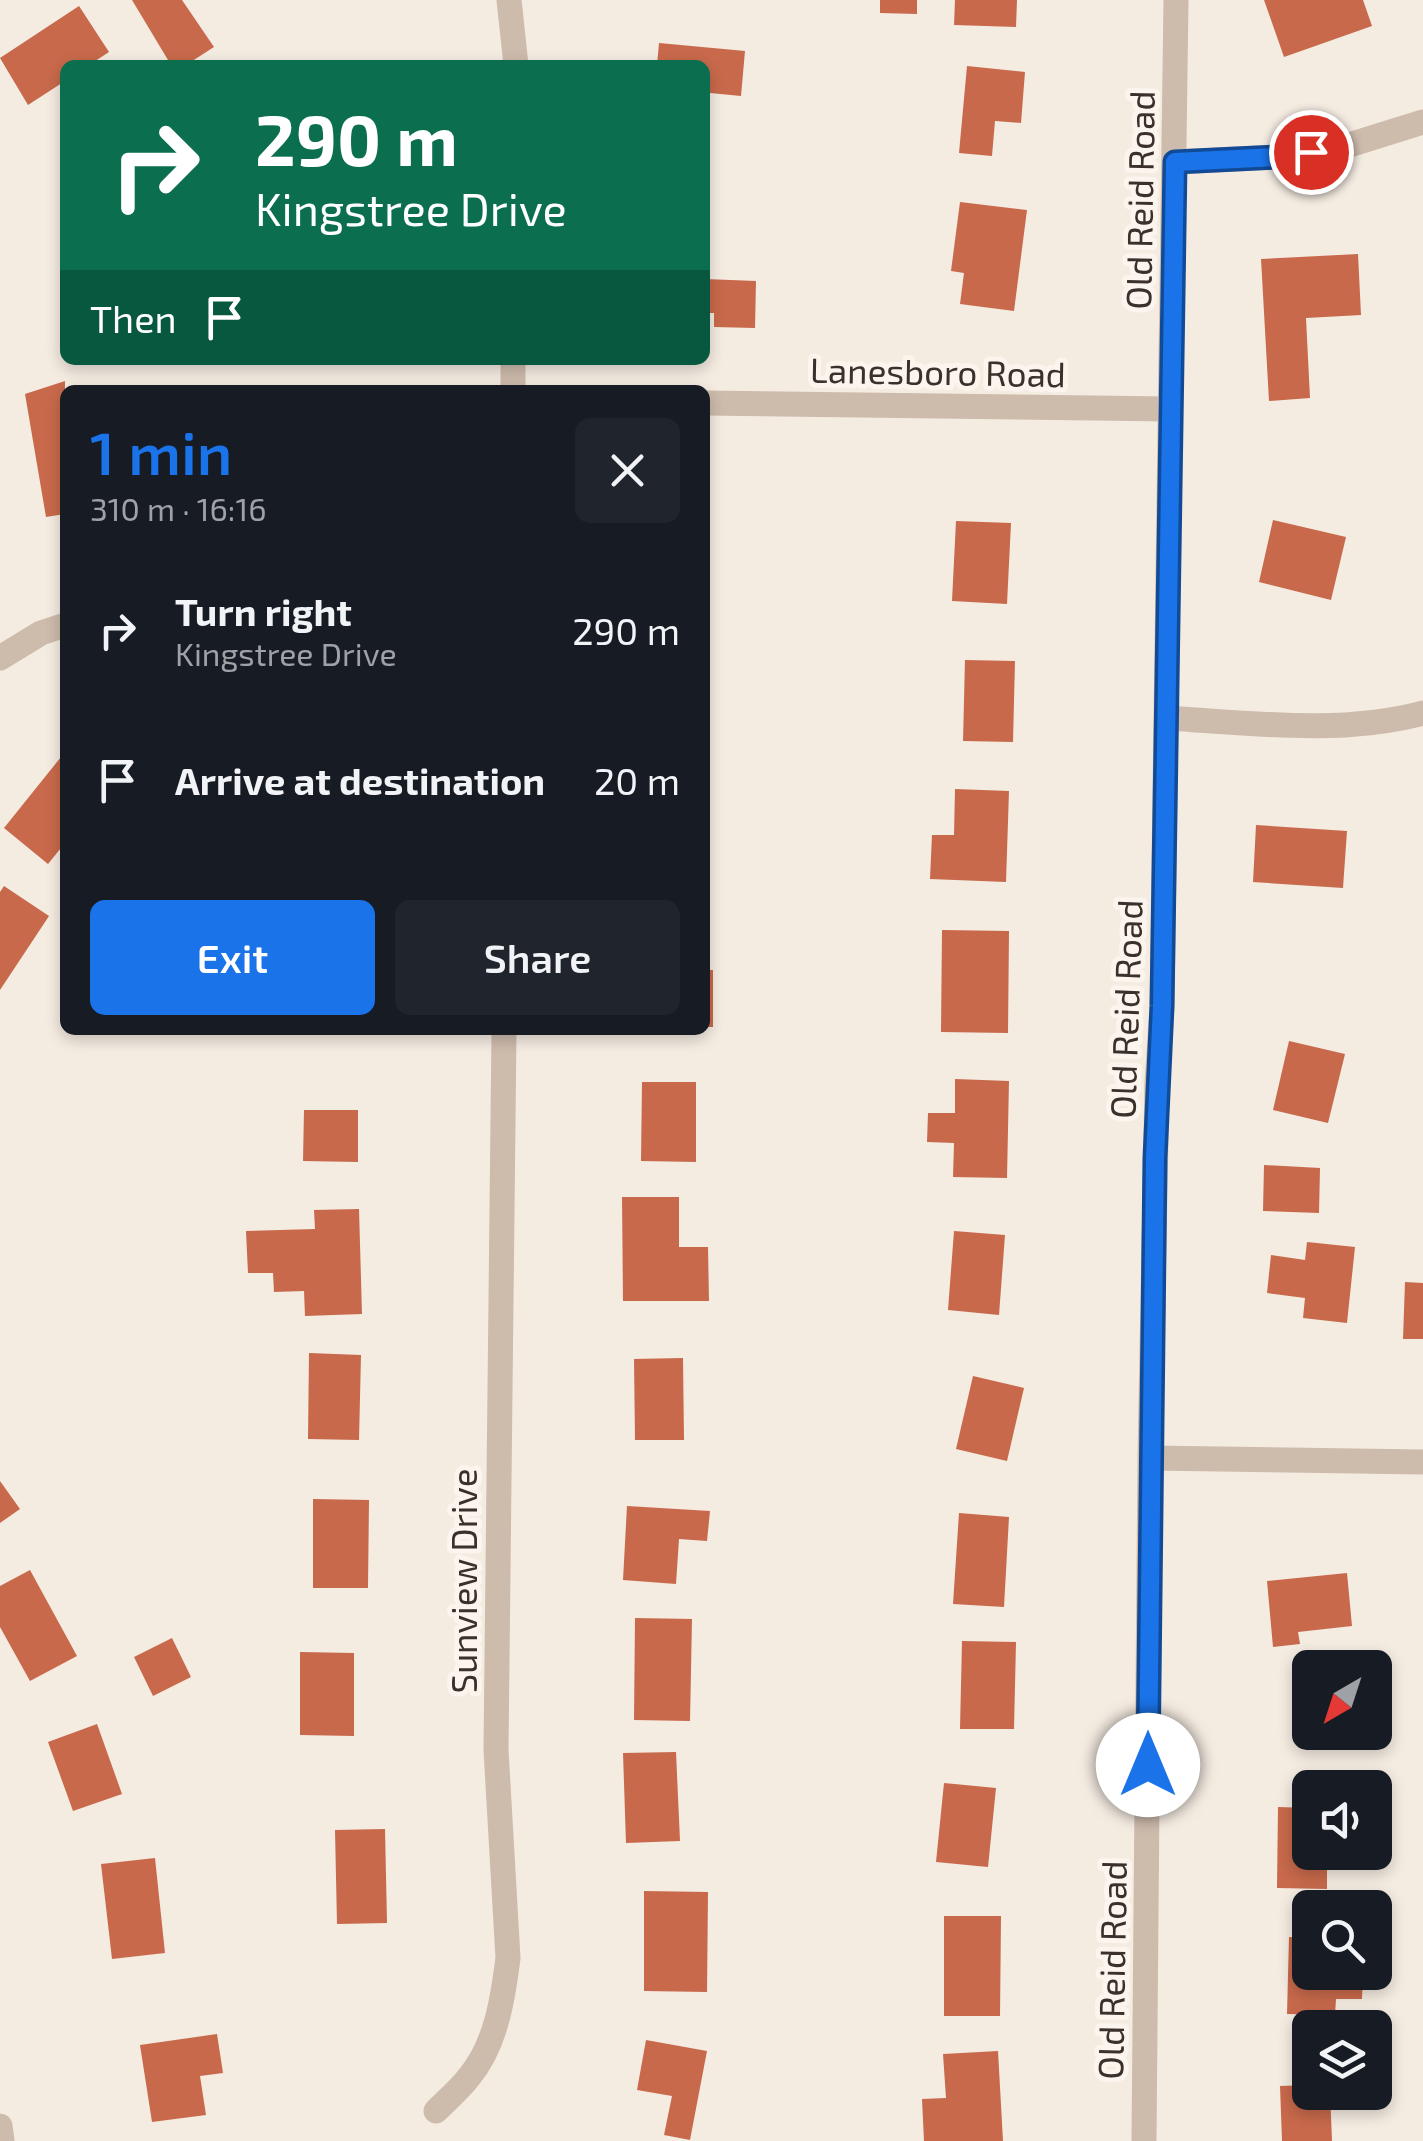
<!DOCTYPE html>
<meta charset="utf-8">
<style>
:root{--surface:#171b24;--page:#20242c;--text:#f1f3f6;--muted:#9ea1a6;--accent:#1a73e8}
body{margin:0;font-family:"Exo 2",sans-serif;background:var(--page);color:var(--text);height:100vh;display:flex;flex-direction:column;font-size:38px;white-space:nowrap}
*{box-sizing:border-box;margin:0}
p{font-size:32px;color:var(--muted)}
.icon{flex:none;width:55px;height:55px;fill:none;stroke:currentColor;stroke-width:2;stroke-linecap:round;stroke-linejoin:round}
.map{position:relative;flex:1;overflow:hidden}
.drawer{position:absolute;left:60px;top:385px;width:650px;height:650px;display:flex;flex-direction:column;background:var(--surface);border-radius:15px;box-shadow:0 5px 15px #0003}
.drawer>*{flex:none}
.guide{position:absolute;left:60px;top:60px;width:650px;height:305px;border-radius:15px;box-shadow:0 5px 15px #0003;background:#0b6e4f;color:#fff;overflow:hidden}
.needle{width:65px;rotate:219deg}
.buttons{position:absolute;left:1292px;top:1650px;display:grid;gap:20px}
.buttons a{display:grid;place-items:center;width:100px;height:100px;border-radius:15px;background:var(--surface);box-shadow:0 5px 15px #0003;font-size:50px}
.pin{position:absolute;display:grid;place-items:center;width:85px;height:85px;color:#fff;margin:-42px;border:5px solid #fff;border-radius:50%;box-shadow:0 2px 10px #0007}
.me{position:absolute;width:110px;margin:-55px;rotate:0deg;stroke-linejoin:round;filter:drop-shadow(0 0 8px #0008)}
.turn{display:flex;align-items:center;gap:35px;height:210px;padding:0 30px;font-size:45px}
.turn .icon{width:130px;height:130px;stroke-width:2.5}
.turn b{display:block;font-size:70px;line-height:85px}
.then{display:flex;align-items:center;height:95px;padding:0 30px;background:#0003;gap:20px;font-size:38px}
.round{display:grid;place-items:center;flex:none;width:105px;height:105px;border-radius:15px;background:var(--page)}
.headline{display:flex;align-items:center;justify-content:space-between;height:170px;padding:0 30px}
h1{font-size:60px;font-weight:600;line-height:75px;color:var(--accent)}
.action{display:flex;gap:20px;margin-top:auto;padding:20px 30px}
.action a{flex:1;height:115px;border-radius:15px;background:var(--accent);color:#fff;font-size:40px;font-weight:600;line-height:115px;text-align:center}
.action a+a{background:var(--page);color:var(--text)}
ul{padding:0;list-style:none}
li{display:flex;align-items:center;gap:30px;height:150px;padding:0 30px}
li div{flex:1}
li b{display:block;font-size:38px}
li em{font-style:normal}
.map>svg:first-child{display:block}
.building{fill:#c8694b}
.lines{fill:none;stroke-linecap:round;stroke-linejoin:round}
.minor{stroke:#cdbbac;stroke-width:25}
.tertiary{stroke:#cdbbac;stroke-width:25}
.route-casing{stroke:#114b97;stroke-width:25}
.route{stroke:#1a73e8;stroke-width:18}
.labels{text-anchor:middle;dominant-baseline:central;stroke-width:10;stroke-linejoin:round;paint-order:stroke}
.street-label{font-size:35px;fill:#3b302b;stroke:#fbf5ee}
</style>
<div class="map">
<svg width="1423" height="2141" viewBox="0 0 1423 2141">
<rect width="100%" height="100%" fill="#f4ebe1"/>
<path class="building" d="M132,0H182L214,47L186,65H171Z
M880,0H917V14L880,13Z
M955,0H1017L1016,27L954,25Z
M1264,0H1363L1372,26L1284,57Z
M79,6L109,52L89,65H65V81L28,105L0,58Z
M659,43L745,51L741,96L710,93L708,119H705V65H657Z
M967,66L1025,72L1021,123L995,121L992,156L959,153Z
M705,198L710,199L708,265H705Z
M960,202L1027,210L1014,311L960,304L964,273L951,271Z
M1358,254L1361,315L1306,318L1310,398L1269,401L1261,259Z
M705,279L756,281L755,328L714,327V313H705Z
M65,381V514L46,517L25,394Z
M1273,520L1346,537L1331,600L1259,582Z
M956,521L1011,523L1007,604L952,601Z
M965,660L1015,661L1013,742L963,741Z
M65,752V843L48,864L4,828Z
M955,789L1009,791L1006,882L930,879L932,835H954Z
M1256,825L1347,831L1343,888L1253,882Z
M4,886L49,916L0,990V892Z
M942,930L1009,931L1008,1033L941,1032Z
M705,970H713V1027H705Z
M1289,1041L1345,1054L1328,1123L1273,1110Z
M955,1079L1009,1081L1007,1178L953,1177L954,1143L927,1142L928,1113H955Z
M642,1082H696V1162L641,1161Z
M304,1110H358V1162L303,1161Z
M1264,1165L1320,1168L1319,1213L1263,1211Z
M622,1197H679V1247H708L709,1301H623Z
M359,1209L362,1314L305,1316L304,1291L274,1292L273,1273H248L246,1231L315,1229L314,1210Z
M954,1231L1005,1235L999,1315L948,1310Z
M1307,1242L1355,1247L1347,1323L1303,1318L1305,1298L1267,1293L1271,1255L1305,1260Z
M1405,1282L1423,1283V1339H1403Z
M309,1353L361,1355L359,1440L308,1439Z
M683,1358L684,1440H635L634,1359Z
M973,1376L1024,1388L1007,1461L956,1449Z
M0,1481L20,1509L0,1523Z
M313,1499L369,1500L368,1588H313Z
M627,1506L710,1511L707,1541L679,1539L676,1584L623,1580Z
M959,1513L1009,1517L1004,1607L953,1604Z
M30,1570L77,1656L30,1681L0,1627V1586Z
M1347,1573L1352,1626L1298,1632L1300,1644L1273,1647L1267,1581Z
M635,1618L692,1619L690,1721L634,1720Z
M172,1638L191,1677L153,1696L134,1657Z
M962,1641L1016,1642L1014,1729H960Z
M300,1652L354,1653V1736L300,1735Z
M97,1724L122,1794L73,1811L48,1742Z
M676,1752L680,1841L626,1843L623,1753Z
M944,1783L996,1788L988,1867L936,1862Z
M1278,1807L1310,1808V1852H1327V1889L1277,1888Z
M385,1829L387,1923L337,1924L335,1830Z
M155,1858L165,1953L112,1959L101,1864Z
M644,1891L708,1892L707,1992L644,1991Z
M944,1916H1001L1000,2016H944Z
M1289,1937L1310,1938V1972H1363L1362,1999H1336L1335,2015L1287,2014Z
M217,2034L223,2073L200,2076L206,2115L152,2122L140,2045Z
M646,2040L707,2051L690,2140L664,2135L672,2096L637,2090Z
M998,2051L1003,2141H924L922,2099L946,2098L943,2054Z
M1310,2085V2092H1330L1332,2141H1282L1280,2086Z"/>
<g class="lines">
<path class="minor" d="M509,0L516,65
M1175,162L1276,157L1346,146L1423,122
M513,390V360
M705,403L1170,409
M0,658L41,633L65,625
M1167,718C1251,723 1340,735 1423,713
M1150,1458L1423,1462
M436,2111C447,2100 460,2089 469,2077C496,2045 503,1998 508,1958L496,1750L504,1030
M1144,2141L1150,1458L1157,1083L1162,1006L1176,0"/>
<path class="tertiary" d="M0,2126L2,2141"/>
</g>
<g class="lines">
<defs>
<path id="route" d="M1148,1765L1155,1158L1162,1006L1175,162L1276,157L1311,152"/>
</defs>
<use href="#route" class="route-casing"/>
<use href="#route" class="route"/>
</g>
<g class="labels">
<g class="street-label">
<text transform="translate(1139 200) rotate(-89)">Old Reid Road</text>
<text transform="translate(938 371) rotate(1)">Lanesboro Road</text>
<text transform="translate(1125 1009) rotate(-88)">Old Reid Road</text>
<text transform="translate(463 1581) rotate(-90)">Sunview Drive</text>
<text transform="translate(1111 1970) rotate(-89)">Old Reid Road</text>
</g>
</g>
</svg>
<div class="buttons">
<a><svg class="needle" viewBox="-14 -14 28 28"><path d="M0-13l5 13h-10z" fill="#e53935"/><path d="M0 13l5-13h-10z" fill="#9ea1a6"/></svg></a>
<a><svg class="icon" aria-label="sound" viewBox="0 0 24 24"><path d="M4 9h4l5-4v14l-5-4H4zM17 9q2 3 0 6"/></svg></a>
<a><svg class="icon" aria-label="search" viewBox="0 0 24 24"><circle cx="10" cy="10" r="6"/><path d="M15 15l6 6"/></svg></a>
<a><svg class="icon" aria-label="layers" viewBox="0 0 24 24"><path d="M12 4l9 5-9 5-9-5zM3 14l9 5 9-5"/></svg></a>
</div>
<div class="pin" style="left:1311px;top:152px;background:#d93025"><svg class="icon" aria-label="arrive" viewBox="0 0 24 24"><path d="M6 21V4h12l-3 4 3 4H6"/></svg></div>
<svg class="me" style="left:1148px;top:1765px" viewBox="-20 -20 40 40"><circle r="19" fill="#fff"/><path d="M0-13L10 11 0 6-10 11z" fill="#1a73e8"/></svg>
<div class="guide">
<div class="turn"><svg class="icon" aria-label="right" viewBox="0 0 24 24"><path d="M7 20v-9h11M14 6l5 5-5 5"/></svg><div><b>290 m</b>Kingstree Drive</div></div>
<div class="then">Then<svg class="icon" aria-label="arrive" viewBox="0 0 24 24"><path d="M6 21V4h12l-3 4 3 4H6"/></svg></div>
</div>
<section class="drawer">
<div class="headline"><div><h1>1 min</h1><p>310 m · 16:16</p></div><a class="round"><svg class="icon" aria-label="close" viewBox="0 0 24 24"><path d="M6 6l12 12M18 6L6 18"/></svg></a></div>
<ul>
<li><svg class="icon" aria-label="right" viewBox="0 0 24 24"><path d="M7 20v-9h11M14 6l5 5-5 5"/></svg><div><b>Turn right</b><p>Kingstree Drive</p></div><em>290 m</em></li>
<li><svg class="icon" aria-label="arrive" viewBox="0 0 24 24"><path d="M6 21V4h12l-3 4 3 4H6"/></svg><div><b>Arrive at destination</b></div><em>20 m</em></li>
</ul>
<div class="action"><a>Exit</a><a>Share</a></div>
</section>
</div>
